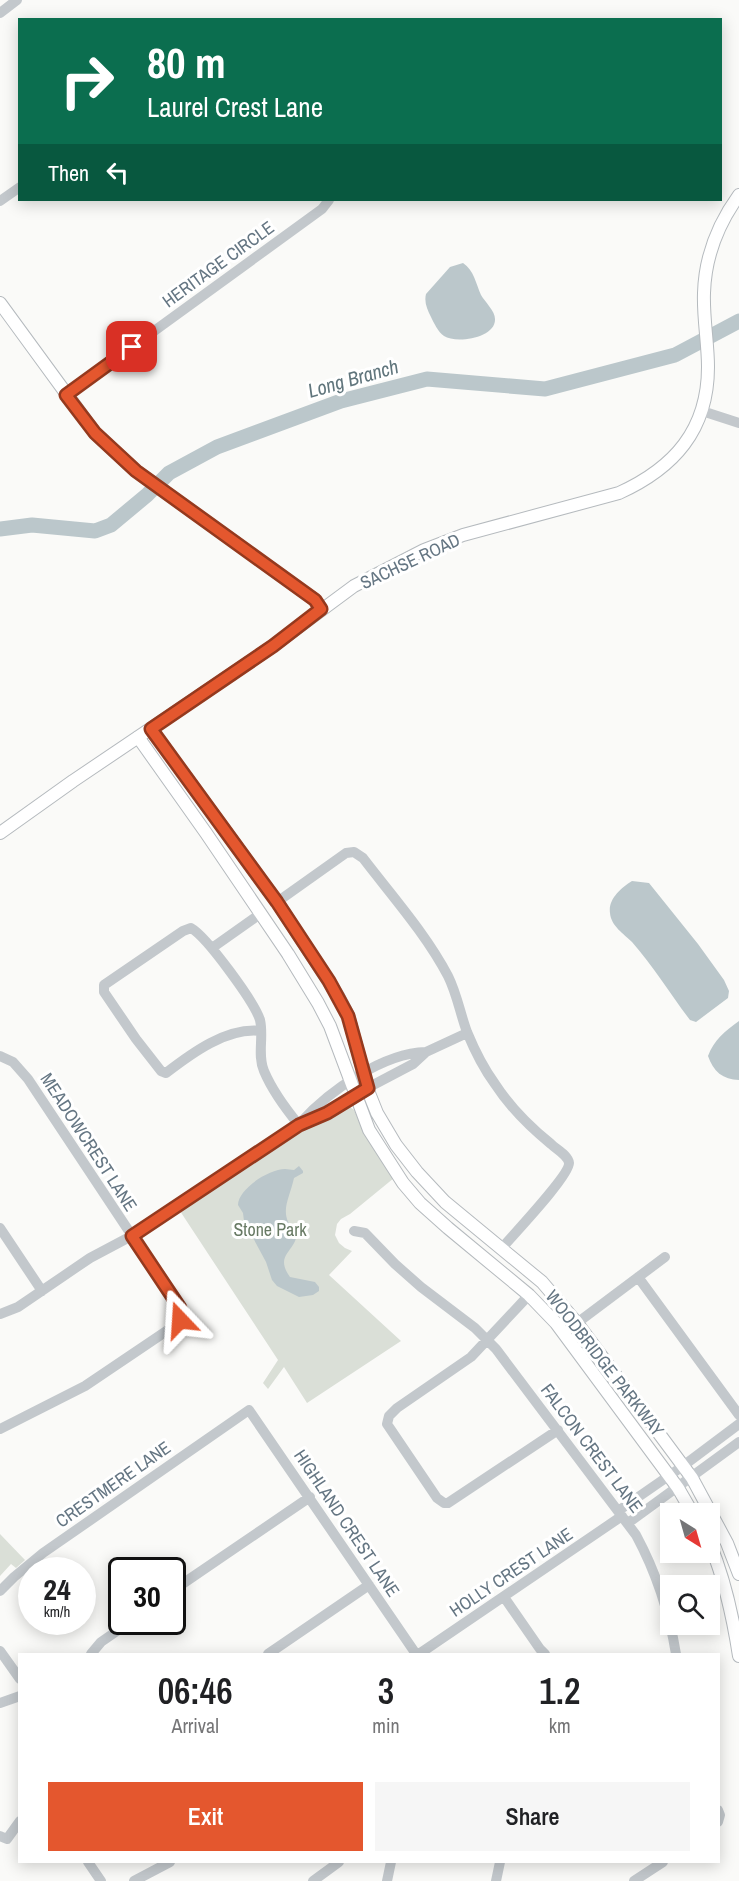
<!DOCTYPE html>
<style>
:root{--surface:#fff;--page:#f6f6f6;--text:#202124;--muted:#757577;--accent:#e4572e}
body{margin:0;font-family:"Archivo Narrow",sans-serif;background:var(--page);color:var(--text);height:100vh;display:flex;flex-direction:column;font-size:22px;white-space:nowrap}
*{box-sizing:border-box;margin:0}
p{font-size:20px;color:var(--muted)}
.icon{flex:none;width:33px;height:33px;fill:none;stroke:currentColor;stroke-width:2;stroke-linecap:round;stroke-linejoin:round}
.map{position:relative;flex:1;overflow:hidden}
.details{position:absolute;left:18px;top:1653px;width:702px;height:210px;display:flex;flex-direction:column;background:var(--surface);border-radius:0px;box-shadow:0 3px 15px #0003}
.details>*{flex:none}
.hud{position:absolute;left:18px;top:18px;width:704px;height:183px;border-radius:0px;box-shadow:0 3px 15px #0003;background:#0b6e4f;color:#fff;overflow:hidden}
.needle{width:39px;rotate:143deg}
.buttons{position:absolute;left:660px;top:1503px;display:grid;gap:12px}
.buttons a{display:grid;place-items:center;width:60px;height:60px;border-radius:0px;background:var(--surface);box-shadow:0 3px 15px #0003;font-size:30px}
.speed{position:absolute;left:18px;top:1557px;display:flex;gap:12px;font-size:30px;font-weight:700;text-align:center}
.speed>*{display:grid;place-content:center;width:78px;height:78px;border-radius:50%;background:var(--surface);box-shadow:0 3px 15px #0003;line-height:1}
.speed small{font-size:15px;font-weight:400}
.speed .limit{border:3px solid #111;border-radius:9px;background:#fff;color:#111}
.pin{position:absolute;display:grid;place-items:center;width:51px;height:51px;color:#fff;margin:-26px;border-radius:12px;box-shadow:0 3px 9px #0006}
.me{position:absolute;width:66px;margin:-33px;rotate:340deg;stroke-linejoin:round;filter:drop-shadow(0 0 4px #0008)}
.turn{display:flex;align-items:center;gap:21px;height:126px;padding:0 30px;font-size:27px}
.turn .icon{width:78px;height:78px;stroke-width:2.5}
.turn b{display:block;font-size:42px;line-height:51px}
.then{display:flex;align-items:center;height:57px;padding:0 30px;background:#0003;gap:12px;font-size:22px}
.eta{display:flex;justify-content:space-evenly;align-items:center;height:102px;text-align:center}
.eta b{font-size:36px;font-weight:600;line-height:42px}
.action{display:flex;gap:12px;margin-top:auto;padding:12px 30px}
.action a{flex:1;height:69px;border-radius:0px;background:var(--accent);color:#fff;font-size:24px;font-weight:600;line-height:69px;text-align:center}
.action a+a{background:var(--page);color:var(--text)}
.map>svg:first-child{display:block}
.green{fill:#dadfd7}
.water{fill:#bbc7cb}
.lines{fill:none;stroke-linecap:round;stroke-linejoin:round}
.river{stroke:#bbc7cb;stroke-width:15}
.major-casing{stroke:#b5babe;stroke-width:14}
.minor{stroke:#c3c8cc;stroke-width:10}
.major{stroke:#fff;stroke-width:12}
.route-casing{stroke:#94391e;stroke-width:15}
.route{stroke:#e4572e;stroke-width:10}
.labels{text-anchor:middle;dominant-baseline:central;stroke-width:6;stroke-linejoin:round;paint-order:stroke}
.street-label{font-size:18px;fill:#657683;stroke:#fff}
.park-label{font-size:18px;fill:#687a64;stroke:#fff}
.water-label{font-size:20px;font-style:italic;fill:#60757c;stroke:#fff}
</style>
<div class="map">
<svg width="739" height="1881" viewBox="0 0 739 1881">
<rect width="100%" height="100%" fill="#fafaf8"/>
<path class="green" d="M349,1106L354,1110L370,1142L394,1178L350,1214L341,1219L337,1224L335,1235L339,1243L345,1248L352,1251L329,1275L401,1341L307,1403L284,1367L268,1389L263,1383L278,1360L180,1211L305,1126Z
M0,1534L25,1560L16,1568L11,1564L0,1576Z"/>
<path class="water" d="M463,263C474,270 476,284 481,295C485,302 495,311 495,319C496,338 456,344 444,336C438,332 434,323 431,317C427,309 424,302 426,294L450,267Z
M632,881L649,883L698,944L724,980L729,991L728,998L696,1022L690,1020C671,995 653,966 632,942C624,934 611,926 610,913C608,899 621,888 632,881Z
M739,1021V1080C723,1080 713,1071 708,1056C714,1040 725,1031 739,1021Z
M299,1166L303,1171V1173L294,1178C289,1201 277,1214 297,1234C295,1252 274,1255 290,1277L315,1282L319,1287V1291L313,1295L299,1297L277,1286L272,1280L266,1262L244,1221L243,1213L238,1205C238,1189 269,1169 285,1169C288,1169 291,1170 294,1170Z"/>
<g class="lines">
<path class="river" d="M0,529L32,525L95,531L111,525L147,495L169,473L217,447L341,401L427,379L545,389L675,355L739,321"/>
<defs>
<path id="major" d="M0,303L95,433L136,471L315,600L321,609
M151,729L277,902L338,996L348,1015L369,1093L377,1113L396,1145L417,1172L445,1202L542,1282L577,1323L692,1478L727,1543L739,1574
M138,737L206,833L288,954L318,1003L330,1026L369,1130L403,1183L420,1203L448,1228L529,1295L556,1323L678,1488L693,1514
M0,833L73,781L273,646L354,586L424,550L463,535L619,493C674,468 708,430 708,367C708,342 703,318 704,293C705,258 718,224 739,195
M710,1544C725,1580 733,1617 739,1656"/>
</defs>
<use href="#major" class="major-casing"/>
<path class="minor" d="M0,13L17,0
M0,201L20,187
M66,395L322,209L329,200
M702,411L739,423
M277,902L346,853L354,852L363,858C392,896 426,934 448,976C457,994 460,1013 467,1032C474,1049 484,1069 495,1084C510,1107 530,1127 551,1144C556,1149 568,1155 569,1163C570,1175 512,1236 502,1248
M212,948L260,914
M261,1031C227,1027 192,1053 166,1073L161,1071L136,1039L104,992V985L183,931L191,928C207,937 255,1003 260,1020C264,1037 257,1055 264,1071C272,1090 285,1108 299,1125
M0,1056L13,1062L28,1079L176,1302C183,1313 181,1320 171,1328L85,1386L0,1429
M301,1122C329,1091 383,1053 426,1052
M0,1228L42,1291
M354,1231L365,1233L395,1264L421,1287L475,1328L496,1349L636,1535C657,1574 669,1611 676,1654
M638,1277L739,1415
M529,1295L471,1357L397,1408L389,1416L387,1424L437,1498L444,1503H448L558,1430
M0,1314L18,1307L90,1258L139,1232L299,1125L327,1113L375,1084L413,1064L426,1052L467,1033
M577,1323L665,1257
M618,1511L683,1466L739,1424
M628,1523L739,1442
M0,1591L14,1577L43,1553L249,1410L416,1654
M172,1591L310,1497
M504,1597L540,1649L545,1654
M0,1651L20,1679
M91,1654L101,1642L130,1622
M268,1654L369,1585
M419,1654L622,1516
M0,1703L20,1696
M718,1810L720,1815L718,1822
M0,1836L7,1839L20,1821
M88,1862L101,1881
M134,1881L170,1862
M313,1881L339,1862
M387,1881L391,1862
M496,1881L500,1862
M634,1881L663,1862"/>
<use href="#major" class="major"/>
</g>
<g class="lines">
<defs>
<path id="route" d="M132,347L66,395L95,433L136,471L315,600L321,609L273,646L151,729L277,902L329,981L348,1016L368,1088L327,1113L299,1125L132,1236L180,1308V1320"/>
</defs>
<use href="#route" class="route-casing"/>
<use href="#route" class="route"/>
</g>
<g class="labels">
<g class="street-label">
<text transform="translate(218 264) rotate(-36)">HERITAGE CIRCLE</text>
<text transform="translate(410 561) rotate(-25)">SACHSE ROAD</text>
<text transform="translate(89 1142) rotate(57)">MEADOWCREST LANE</text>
<text transform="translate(605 1363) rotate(52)">WOODBRIDGE PARKWAY</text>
<text transform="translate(592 1448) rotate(53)">FALCON CREST LANE</text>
<text transform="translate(113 1484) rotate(-35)">CRESTMERE LANE</text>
<text transform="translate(347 1523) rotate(56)">HIGHLAND CREST LANE</text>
<text transform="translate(511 1572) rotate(-34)">HOLLY CREST LANE</text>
</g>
<g class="park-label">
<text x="270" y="1229">Stone Park</text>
</g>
<g class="water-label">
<text transform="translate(353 378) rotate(-16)">Long Branch</text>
</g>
</g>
</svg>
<div class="buttons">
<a><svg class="needle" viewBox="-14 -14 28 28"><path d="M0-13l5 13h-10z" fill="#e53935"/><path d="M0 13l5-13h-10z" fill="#757577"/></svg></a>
<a><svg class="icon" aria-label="search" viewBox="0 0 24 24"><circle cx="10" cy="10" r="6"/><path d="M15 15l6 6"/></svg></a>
</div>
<div class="speed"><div>24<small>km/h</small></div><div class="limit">30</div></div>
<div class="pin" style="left:132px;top:347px;background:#d93025"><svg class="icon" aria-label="arrive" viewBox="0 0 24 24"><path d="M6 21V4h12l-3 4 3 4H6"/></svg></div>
<svg class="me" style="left:180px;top:1320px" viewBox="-20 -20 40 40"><path d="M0-17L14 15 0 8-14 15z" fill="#e4572e" stroke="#fff" stroke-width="4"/></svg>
<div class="hud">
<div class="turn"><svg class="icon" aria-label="right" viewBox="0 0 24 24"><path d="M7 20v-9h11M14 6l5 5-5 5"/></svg><div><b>80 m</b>Laurel Crest Lane</div></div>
<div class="then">Then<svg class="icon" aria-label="left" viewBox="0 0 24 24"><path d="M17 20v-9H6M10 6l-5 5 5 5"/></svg></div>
</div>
<section class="details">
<div class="eta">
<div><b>06:46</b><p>Arrival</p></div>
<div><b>3</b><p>min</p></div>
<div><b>1.2</b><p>km</p></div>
</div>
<div class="action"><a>Exit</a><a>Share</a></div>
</section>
</div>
